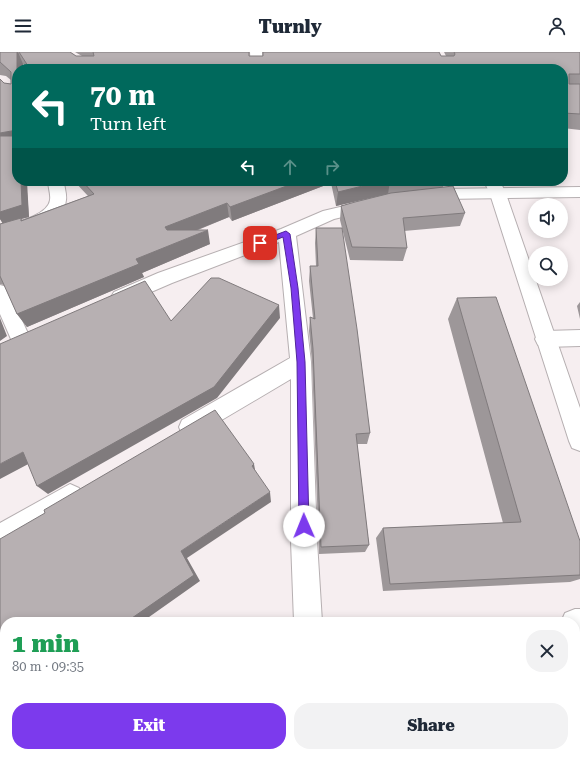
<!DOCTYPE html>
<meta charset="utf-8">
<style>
:root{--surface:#fff;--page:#f2f2f3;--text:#1f2937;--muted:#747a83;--accent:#7c3aed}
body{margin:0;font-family:"Roboto Serif",serif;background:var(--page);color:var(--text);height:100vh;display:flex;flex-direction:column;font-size:15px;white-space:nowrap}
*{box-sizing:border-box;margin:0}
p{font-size:13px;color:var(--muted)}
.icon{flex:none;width:22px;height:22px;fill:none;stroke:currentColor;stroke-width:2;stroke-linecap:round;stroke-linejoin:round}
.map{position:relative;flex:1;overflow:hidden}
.details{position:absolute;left:0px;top:565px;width:580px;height:140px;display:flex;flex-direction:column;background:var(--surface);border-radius:16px 16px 0 0;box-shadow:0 2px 10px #0003}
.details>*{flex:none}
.guide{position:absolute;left:12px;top:12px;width:556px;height:122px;border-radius:16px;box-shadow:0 2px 10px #0003;background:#00695c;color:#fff;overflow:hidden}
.fabs{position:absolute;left:528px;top:146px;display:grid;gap:8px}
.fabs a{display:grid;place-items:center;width:40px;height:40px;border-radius:50%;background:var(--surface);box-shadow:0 2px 10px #0003;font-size:20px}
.pin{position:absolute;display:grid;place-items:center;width:34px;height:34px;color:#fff;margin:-17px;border-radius:8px;box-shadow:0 2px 6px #0006}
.me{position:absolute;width:44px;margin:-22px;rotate:359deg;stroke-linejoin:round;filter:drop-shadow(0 0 3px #0008)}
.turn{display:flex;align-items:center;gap:14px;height:84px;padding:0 12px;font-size:18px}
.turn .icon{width:52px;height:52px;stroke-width:2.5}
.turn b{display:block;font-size:28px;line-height:34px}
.lanes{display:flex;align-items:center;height:38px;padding:0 12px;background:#0003;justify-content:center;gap:20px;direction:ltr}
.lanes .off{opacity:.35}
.round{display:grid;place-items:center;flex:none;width:42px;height:42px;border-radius:16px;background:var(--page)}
.headline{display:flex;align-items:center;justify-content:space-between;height:68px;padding:0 12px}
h1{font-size:24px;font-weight:800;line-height:30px;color:#1e9e55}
.button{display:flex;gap:8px;margin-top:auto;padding:8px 12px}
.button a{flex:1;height:46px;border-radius:16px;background:var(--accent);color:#fff;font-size:16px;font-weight:800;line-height:46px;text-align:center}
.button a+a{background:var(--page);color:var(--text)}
header{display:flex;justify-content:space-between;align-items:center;height:52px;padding:0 12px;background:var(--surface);font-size:18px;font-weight:800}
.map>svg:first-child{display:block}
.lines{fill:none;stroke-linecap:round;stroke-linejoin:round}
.street-casing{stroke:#b6afb1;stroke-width:2}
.primary-casing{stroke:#b6afb1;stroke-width:2}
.street{fill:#fff;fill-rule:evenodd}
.primary{fill:#fff;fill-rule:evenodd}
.wall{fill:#9d9799}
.shaded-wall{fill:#807b7d}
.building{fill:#b7b0b2;stroke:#807b7d}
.route{fill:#7c3aed;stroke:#51269a}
</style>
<header><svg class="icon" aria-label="menu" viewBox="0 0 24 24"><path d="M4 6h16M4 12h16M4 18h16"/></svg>Turnly<svg class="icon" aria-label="person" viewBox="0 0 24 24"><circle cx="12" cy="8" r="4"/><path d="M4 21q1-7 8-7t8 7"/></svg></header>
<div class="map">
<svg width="580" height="705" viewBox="0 0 580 705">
<rect width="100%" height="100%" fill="#f6eef0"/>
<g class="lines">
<defs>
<path id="street" d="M250,0H262L263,17H251Z
M48,129H64C64,135 67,142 66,148C64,174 20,181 0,187V175C13,171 48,164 50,148C51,142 48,135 48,129Z
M580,135V145L443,147L427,149L421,148L419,144L421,140L443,137Z
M370,148L376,149L378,153L376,157L334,167L296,184L311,310L317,489L322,570H294L291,489V327L198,382L190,385L182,382L179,375L182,368L290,306L279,190L172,231L128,250L121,252L114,250L111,245L114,240L158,221L281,177L323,159Z
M0,233L7,235L9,240L31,288L28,294L21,296L14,294L0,262Z
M580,278V294L545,295L538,293L535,287L538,281L545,279Z
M70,432L79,436L82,444L79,452L9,494L0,498V471Z
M575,557H580V585H575V570H561L565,561Z
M338,700H370L372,705H340Z"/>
<path id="primary" d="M484,129H500L506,142L580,356V399L572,396L569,389L490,142Z"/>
</defs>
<use href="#street" class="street-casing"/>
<use href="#primary" class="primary-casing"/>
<use href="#street" class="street"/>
<use href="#primary" class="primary"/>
</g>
<path class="wall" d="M0,0H70L76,4H82L75,0H249V4H446L444,0H580V78L563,76V17H27L23,12V17H17L29,165L21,167L22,168L88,144L74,129H445L443,135L465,161L460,174L404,179L407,196L403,209L350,208L340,168L341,154L389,141L336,154L331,131L232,169L229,165L198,178L210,192L142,221L144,225L27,275L17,262L4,233L0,232V172L3,171L0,167V27L4,31L11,32V28L6,24L0,23Z
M563,100L567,108L563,115Z
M316,176L370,381L367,392H357L369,493L365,500L319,502L312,310L309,279L310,265L313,266L309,229L310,214H316L315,191Z
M457,246L580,489V527L570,530L383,539L376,486L383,476L503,471L448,267Z
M580,250V267L577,254Z
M580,689V705H425L424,700H575V690Z
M302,700H311L314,705H296Z"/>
<path class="shaded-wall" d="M17,0H18L23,12V17H17Z
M17,78V94L0,97V81Z
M21,129H27L29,165L21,167L29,180L3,172L0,167V160Z
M300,129H331V131L232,169L230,155Z
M383,129H390L388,142L336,154L338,140Z
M227,151L229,165L169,189L165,175Z
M208,178L210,192L142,221L144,225L27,275L17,262L136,207Z
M279,253L280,266L217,346L48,442L37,434Z
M0,266L7,284L0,289Z
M23,400L34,409L0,427V412Z
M254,412L256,423L252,414Z
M270,440L271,450L187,506L200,529L142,570H134L132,566L181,499Z
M211,700H219L221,705H213Z
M309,700H311L314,705H312Z"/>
<path class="building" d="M0,0H17V78L0,81V27L4,31L11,32V20L0,10Z
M19,0H70L76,4H94L93,0H249V4H263V0H439L441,4H454L455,2L454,0H580V22H569V32H580V62L563,61V17H30Z
M0,84H17V129H21L22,153L0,160Z
M563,100L567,108H563Z
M82,129H300L230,155L227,151L165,175L167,178H208L136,207L139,212L17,262L0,224V172L21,166V169L94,142Z
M335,129H383L338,140Z
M453,134L465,161L403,166L407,196L352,195L341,154L355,150L391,141Z
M316,176H342L357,277L370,381L356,382L369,493L321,495L313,297L310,265L315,267L310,214H318Z
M211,226H219L279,253L214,335L37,434L23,400L0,412V292L145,229L171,269Z
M496,245L580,489V523L390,532L383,476L521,470L457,246Z
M215,358L254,412L252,414L270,440L181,499L194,523L132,566L134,570H5V700H211L213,705H0V487L45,461L44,458Z
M575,590H579L580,594V627H575Z
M575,696H580V705H434L433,700H575Z
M309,700L312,705H303Z"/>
<path class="route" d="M286,179L290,182L298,236L305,310L309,474L307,478L304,479L300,478L299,474L297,310L291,236L283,185L260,194L256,191L257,190Z"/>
</svg>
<div class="fabs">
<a><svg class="icon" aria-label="sound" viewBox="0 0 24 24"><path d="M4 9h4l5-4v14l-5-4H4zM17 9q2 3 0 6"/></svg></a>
<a><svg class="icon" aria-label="search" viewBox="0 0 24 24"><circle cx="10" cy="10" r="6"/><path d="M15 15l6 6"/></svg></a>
</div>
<div class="pin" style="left:260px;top:191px;background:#d93025"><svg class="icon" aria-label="arrive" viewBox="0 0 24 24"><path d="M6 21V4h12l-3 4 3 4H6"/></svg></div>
<svg class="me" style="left:304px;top:474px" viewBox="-20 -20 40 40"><circle r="19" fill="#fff"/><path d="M0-13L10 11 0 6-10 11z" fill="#7c3aed"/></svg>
<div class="guide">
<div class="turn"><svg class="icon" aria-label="left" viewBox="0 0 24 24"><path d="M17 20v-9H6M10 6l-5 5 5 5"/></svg><div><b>70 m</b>Turn left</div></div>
<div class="lanes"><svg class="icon" aria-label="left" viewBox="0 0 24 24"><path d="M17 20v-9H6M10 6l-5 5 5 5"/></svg><svg class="icon off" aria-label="ahead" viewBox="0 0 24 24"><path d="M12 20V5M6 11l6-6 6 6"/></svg><svg class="icon off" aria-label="right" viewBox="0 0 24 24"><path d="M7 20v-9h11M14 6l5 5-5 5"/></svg></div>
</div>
<section class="details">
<div class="headline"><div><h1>1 min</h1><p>80 m · 09:35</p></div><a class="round"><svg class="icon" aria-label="close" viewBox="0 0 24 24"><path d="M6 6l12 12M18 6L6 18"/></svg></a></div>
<div class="button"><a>Exit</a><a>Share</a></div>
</section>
</div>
